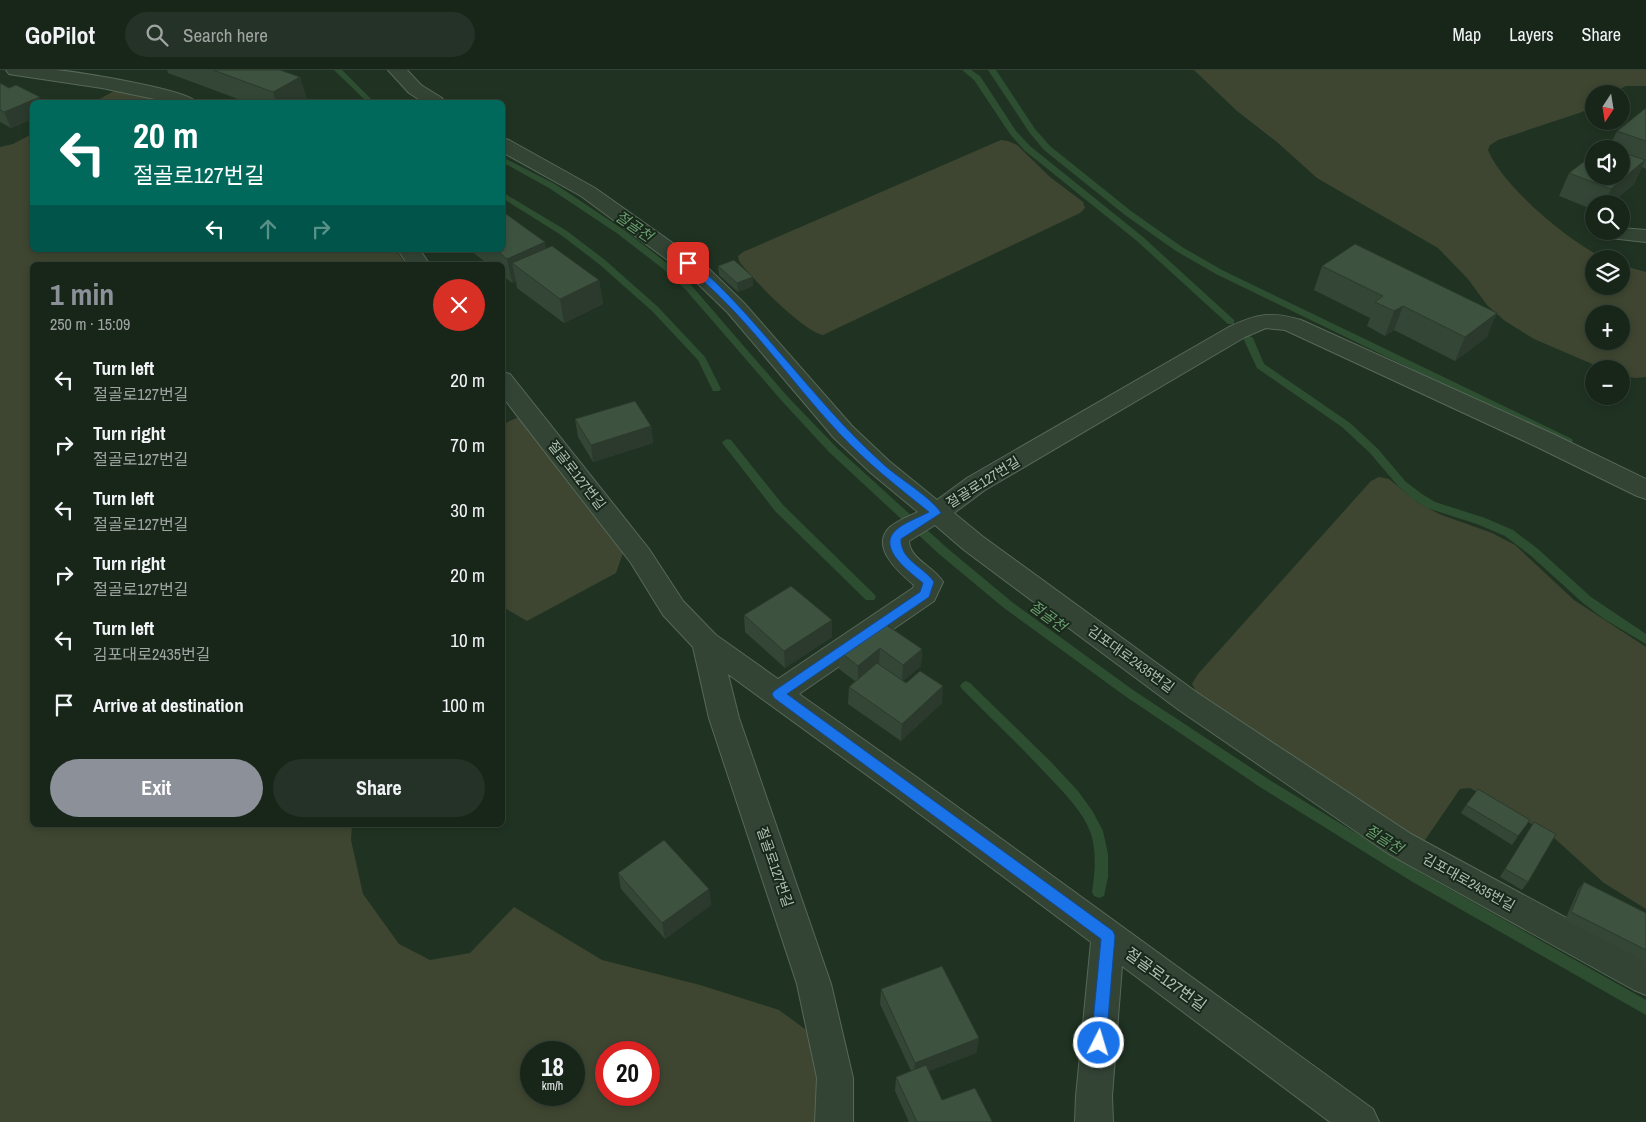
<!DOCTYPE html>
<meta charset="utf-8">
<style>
:root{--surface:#18261a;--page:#253227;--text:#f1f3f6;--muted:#9fa5a2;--line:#364339;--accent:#8c9099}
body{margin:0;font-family:"Archivo Narrow","Noto Sans KR",sans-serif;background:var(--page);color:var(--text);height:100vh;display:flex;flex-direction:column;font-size:19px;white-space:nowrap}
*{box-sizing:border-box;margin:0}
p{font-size:16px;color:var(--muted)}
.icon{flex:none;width:28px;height:28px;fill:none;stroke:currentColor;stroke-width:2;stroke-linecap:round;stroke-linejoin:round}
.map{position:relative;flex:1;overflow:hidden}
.side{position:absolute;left:30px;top:192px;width:475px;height:565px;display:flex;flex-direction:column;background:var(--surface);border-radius:8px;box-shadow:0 2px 8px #0003,0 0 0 1px var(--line)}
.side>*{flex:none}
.guide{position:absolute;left:30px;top:30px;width:475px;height:152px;border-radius:8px;box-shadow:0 2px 8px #0003,0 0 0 1px var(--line);background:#00695c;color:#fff;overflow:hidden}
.needle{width:32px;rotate:192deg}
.buttons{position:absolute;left:1585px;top:15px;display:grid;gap:10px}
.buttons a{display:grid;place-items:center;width:45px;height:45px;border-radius:50%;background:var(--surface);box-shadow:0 2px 8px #0003,0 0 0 1px var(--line);font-size:25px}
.speed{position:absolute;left:520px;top:971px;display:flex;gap:10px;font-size:25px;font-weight:700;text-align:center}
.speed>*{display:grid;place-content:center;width:65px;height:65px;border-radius:50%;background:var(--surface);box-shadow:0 2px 8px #0003,0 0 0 1px var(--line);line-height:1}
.speed small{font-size:12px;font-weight:400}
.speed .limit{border:8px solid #d22;background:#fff;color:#111}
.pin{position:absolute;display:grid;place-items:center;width:42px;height:42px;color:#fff;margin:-21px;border-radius:10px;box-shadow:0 2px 8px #0006}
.me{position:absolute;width:55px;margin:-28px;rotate:5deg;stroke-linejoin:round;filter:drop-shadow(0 0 4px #0008)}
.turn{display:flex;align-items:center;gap:18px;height:105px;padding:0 20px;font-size:22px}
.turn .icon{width:65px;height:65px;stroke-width:2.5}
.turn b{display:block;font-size:35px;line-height:42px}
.lanes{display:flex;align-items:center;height:48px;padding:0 20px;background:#0003;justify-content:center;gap:25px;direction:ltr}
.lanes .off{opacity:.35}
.round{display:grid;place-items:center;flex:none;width:52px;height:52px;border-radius:26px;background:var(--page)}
.head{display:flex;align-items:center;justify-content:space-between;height:85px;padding:0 20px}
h1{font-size:30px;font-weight:700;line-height:38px;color:var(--accent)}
.cta{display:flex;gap:10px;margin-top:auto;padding:10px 20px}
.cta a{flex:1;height:58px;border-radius:30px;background:var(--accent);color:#fff;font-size:20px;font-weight:700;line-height:58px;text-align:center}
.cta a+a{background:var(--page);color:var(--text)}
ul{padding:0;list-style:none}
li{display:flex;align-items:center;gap:15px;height:65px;padding:0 20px}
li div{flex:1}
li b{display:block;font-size:19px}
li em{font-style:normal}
header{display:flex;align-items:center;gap:30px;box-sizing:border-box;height:70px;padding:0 25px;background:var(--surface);border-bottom:1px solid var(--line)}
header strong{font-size:24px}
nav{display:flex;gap:28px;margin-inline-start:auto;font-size:18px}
.search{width:350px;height:45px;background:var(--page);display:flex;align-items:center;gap:12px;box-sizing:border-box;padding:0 18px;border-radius:28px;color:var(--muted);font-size:19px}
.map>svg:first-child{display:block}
.green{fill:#3e4631;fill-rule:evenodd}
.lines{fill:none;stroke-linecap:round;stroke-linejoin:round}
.stream{fill:#2d4e30;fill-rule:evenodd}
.minor-casing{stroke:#576859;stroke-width:2}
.minor{fill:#334435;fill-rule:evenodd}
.wall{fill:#344736}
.shaded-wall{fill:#2b3a2c}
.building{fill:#3d533f;stroke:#2b3a2c}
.route{fill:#1a73e8;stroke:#114b97}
.labels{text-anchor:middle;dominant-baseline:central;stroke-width:4;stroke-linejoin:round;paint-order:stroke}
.street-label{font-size:14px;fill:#adc1b0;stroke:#19281b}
.water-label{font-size:15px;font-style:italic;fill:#699d6e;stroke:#19281b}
.near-street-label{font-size:16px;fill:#adc1b0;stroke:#19281b}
</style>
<header>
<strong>GoPilot</strong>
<div class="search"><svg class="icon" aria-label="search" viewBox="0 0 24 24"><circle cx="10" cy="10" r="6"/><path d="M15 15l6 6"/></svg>Search here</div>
<nav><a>Map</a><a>Layers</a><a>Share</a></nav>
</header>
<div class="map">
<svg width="1646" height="1052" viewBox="0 0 1646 1052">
<rect width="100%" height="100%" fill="#203322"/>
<path class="green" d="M1194,0H1646V16H1626L1610,24H1594V36L1582,42L1498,70L1490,75L1488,80C1503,117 1570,173 1606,189H1594V216H1621V195L1646,202V307L1635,308L1621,306V299H1604L1534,269L1505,251L1487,235L1468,209L1438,178L1317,108L1277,72L1237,41ZM1594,244H1621V271H1594Z
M118,19L153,26L170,32H94Z
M32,64V180H396L406,195H32V755H352L351,770L363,824L399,874L430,890L470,883L514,837L602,890L700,915L779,940L816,967L825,1052H0V77L13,74ZM531,982H574V1025H531ZM606,982H649V1025H606Z
M1001,70L1008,71L1017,75L1050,107L1083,132L1085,138L1080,143L823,265C802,260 753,210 739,191L738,186L743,182Z
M519,347L578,426L624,480L616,503L527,551L503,537V354Z
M1379,407L1389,409L1417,432L1439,444L1492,463L1515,475L1574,530L1646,577V839L1604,813L1552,766L1470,718L1460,719L1425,770L1415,769L1198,625L1192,614L1198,604L1371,411Z"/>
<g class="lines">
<path class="stream" d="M334,0H342L374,32H367Z
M962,0H971L980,6L1016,61L1030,76L1143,167L1234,250V254H1228L1137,171L1024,80L1010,64L974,10Z
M988,0H996L1035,59L1050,76L1131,141L1182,177L1222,200L1572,369L1573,371L1572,373H1564L1216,204L1176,181L1125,145L1044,80L1029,62Z
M502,87L555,114L624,160L668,194L691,215L787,326L837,378L947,478L1012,532L1133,620L1268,709L1421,803L1646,930V945L1411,811L1260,717L1125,626L1004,538L939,484L829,382L781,330L685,219L662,198L618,164L549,118L502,92Z
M502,122L567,161L605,190L658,237L705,287L721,319L719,321H713L698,290L652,241L599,194L561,165L502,128Z
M1248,265L1253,268L1264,294L1350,353L1378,379L1406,412L1422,424L1435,432L1485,448L1513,460L1538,479L1591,527L1646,564V574L1604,549L1583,533L1530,485L1505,466L1477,454L1427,438L1414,430L1398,416L1370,383L1342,357L1257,298L1243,268Z
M727,369L731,370L783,435L874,524L876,527L874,530H866L775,441L723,374L722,372Z
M966,611L970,613L1050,691L1078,721L1093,742L1103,761L1108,784V807L1104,826L1099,828L1094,826L1092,822C1095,802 1097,781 1090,761C1082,741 1066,725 1051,709C1022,678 992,649 962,619L960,616L962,613Z"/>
<defs>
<path id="minor" d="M6,0C22,0 39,0 56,0C77,2 187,19 196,32H169L102,18L15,5L9,4Z
M388,0H407L421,15L442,28L444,32H423L409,23Z
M502,68L509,70L595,118L708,198L744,233L852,356L889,391L937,430L967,408L1229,257C1257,244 1271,241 1301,250L1553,364L1646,409V429L1637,426L1535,376L1285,260L1266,258L1245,267L985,420L954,443L982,466L1199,624L1411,764L1646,891V925L1634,920L1389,784L1179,640L964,480L935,455L909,471C910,490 934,496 943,512L934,531L799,624L915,706L1373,1039L1379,1052H1330L1122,896L1112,1026L1113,1052H1075L1076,1026L1091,872L893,724L728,604L739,648L831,914L853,1008V1052H815L817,1008L797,914L709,648L693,577L663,545L631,493L502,326V302L510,304L649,479L683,531L716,565L778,609L913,518L914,515C900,503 869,477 890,457C897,451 909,446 918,442L871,403L834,368L728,243L692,208L581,126L502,82Z
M1621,158L1646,160V172L1610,168L1607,164L1608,161H1621Z
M398,180H420L430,195H408Z"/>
</defs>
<use href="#minor" class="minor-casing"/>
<use href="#minor" class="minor"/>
</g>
<path class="wall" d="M167,0H280L300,7L307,30L303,32H246L168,3Z
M0,13L32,32V49L11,58L0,52Z
M1646,38V99L1642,97L1634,114L1610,134H1594V140L1559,126L1569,103L1621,106V79H1600L1609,77L1617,61Z
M546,178L599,210L603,234L564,253L517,218L516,211L512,213L502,205V195H489L470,180H502Z
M718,196L753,216L738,222L719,205Z
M1322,196L1487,267L1455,291L1394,260L1385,266L1367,256L1370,248L1314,220Z
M575,349L651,356L653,373L593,392L578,367Z
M744,545L832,567L785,598L745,562Z
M879,550L922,579L921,596L903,611L942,633L901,671L848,634L849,617L855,611L839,599L840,582Z
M1466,735L1530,750L1512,775L1461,743Z
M1534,752L1528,812L1522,820L1500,807Z
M618,803L709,819L711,835L665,869L621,819Z
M1584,812L1646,843V891L1565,850L1578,820Z
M881,919L979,968L976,983L929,1001L942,1030L992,1051V1052H909L895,1021L896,1007L911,1001L880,934Z"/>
<path class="shaded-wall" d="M300,7L307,30L303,32H276L273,22Z
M40,27L42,32H32V49L11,58L4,42Z
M1645,90L1634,114L1610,134H1604L1611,119Z
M545,172L549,196L512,193L516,211L512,213L507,189Z
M753,207V216L738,222L737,213Z
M599,210L603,234L564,253L560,229Z
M1403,236L1394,260L1385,266L1394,241Z
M1497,243L1487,267L1455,291L1465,267Z
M651,356L653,373L593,392L591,375Z
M832,550V567L785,598L784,581Z
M880,578L879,596L858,613V596Z
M922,579L921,596L902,612L903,595Z
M943,616L942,633L901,671L902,654Z
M1530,750L1524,759L1512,775L1518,766Z
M709,819L711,835L665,869L662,853Z
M979,968L976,983L913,1007L915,993Z"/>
<path class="building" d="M213,0H280L300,7L273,22Z
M0,13L9,18L16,15L40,27L4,42L0,40Z
M1646,38V71L1617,61Z
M1605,75L1614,79H1600Z
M1621,82L1645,90L1611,119L1569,103L1594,84V106H1621Z
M502,141L545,172L507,189L496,180H502Z
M1355,174L1497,243L1465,267L1403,236L1394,241L1375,232L1383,226L1322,196Z
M552,176L599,210L560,229L512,193Z
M734,190L753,207L737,213L718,196Z
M635,331L651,356L591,375L575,349Z
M791,516L832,550L784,581L744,545Z
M879,550L922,579L903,595L880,578L858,596L840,582Z
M877,593L906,613L920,601L943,616L902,654L849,617Z
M1478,719L1530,750L1518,766L1466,735Z
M1534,752L1556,764L1528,812L1505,799Z
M664,770L709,819L662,853L618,803Z
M1584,812L1646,843V880L1571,842Z
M942,896L979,968L915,993L881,919Z
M926,995L942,1030L975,1018L992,1051L990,1052H917L896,1007Z"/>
<path class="route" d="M684,191C701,189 766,267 779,282C813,321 845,360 883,394C898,408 931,427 941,443L901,469C900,490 924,497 934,512L929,527L787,624L1113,861L1115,866L1106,973L1104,978L1099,980L1093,978L1091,973L1101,869L774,628L772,624L774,621L920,522L923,513C911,503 877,479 895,461C903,453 918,448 929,442C898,417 867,393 840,364C788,309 745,242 684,195Z"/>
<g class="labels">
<g class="street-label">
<text transform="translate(577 405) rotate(52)">절골로127번길</text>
<text transform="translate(983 412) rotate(-32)">절골로127번길</text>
<text transform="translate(1131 589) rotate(36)">김포대로2435번길</text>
<text transform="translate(775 797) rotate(71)">절골로127번길</text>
<text transform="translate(1469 812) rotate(29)">김포대로2435번길</text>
</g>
<g class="water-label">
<text transform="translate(634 156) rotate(35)">절골천</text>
<text transform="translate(1048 546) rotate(36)">절골천</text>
<text transform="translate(1384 769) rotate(32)">절골천</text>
</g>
<g class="near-street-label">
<text transform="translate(1166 909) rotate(36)">절골로127번길</text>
</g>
</g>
</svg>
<div class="buttons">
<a><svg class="needle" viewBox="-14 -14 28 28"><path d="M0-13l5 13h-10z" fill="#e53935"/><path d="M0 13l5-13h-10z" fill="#9fa5a2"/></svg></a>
<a><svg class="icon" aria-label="sound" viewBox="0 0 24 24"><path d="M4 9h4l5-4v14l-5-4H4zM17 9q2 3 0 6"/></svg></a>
<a><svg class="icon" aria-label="search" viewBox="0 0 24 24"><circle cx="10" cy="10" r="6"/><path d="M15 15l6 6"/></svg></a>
<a><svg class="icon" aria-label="layers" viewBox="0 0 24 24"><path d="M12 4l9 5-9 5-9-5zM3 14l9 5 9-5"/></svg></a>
<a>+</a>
<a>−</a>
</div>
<div class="speed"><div>18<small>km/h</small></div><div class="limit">20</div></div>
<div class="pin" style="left:688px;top:193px;background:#d93025"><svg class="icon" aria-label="arrive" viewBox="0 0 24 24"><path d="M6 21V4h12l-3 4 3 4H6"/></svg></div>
<svg class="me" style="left:1099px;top:973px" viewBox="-20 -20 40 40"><circle r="17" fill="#1a73e8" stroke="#fff" stroke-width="3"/><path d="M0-11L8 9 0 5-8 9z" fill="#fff"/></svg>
<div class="guide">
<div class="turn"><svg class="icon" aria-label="left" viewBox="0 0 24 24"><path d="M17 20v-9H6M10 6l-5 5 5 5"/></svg><div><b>20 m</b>절골로127번길</div></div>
<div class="lanes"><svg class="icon" aria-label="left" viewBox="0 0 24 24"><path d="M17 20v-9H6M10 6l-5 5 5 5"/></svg><svg class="icon off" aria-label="ahead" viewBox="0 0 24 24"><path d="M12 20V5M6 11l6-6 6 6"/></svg><svg class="icon off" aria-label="right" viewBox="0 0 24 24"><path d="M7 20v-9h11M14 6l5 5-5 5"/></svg></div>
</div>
<section class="side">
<div class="head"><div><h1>1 min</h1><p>250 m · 15:09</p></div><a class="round" style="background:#d93025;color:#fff"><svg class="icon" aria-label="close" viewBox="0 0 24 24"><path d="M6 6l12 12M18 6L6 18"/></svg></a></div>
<ul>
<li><svg class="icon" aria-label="left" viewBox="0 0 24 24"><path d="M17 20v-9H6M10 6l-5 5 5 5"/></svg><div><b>Turn left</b><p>절골로127번길</p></div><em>20 m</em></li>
<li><svg class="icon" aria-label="right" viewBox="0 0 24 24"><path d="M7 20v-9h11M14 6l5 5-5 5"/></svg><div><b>Turn right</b><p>절골로127번길</p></div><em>70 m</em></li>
<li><svg class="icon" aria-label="left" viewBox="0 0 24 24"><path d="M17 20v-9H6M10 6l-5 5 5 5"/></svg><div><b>Turn left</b><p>절골로127번길</p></div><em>30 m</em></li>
<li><svg class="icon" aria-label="right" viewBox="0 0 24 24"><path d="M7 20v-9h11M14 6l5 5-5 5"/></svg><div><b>Turn right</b><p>절골로127번길</p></div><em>20 m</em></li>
<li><svg class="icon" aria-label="left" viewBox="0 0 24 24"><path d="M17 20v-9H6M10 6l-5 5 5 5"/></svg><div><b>Turn left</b><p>김포대로2435번길</p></div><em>10 m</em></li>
<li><svg class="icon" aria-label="arrive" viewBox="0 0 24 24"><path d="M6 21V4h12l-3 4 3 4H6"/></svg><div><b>Arrive at destination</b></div><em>100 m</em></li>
</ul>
<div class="cta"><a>Exit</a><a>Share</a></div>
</section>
</div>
